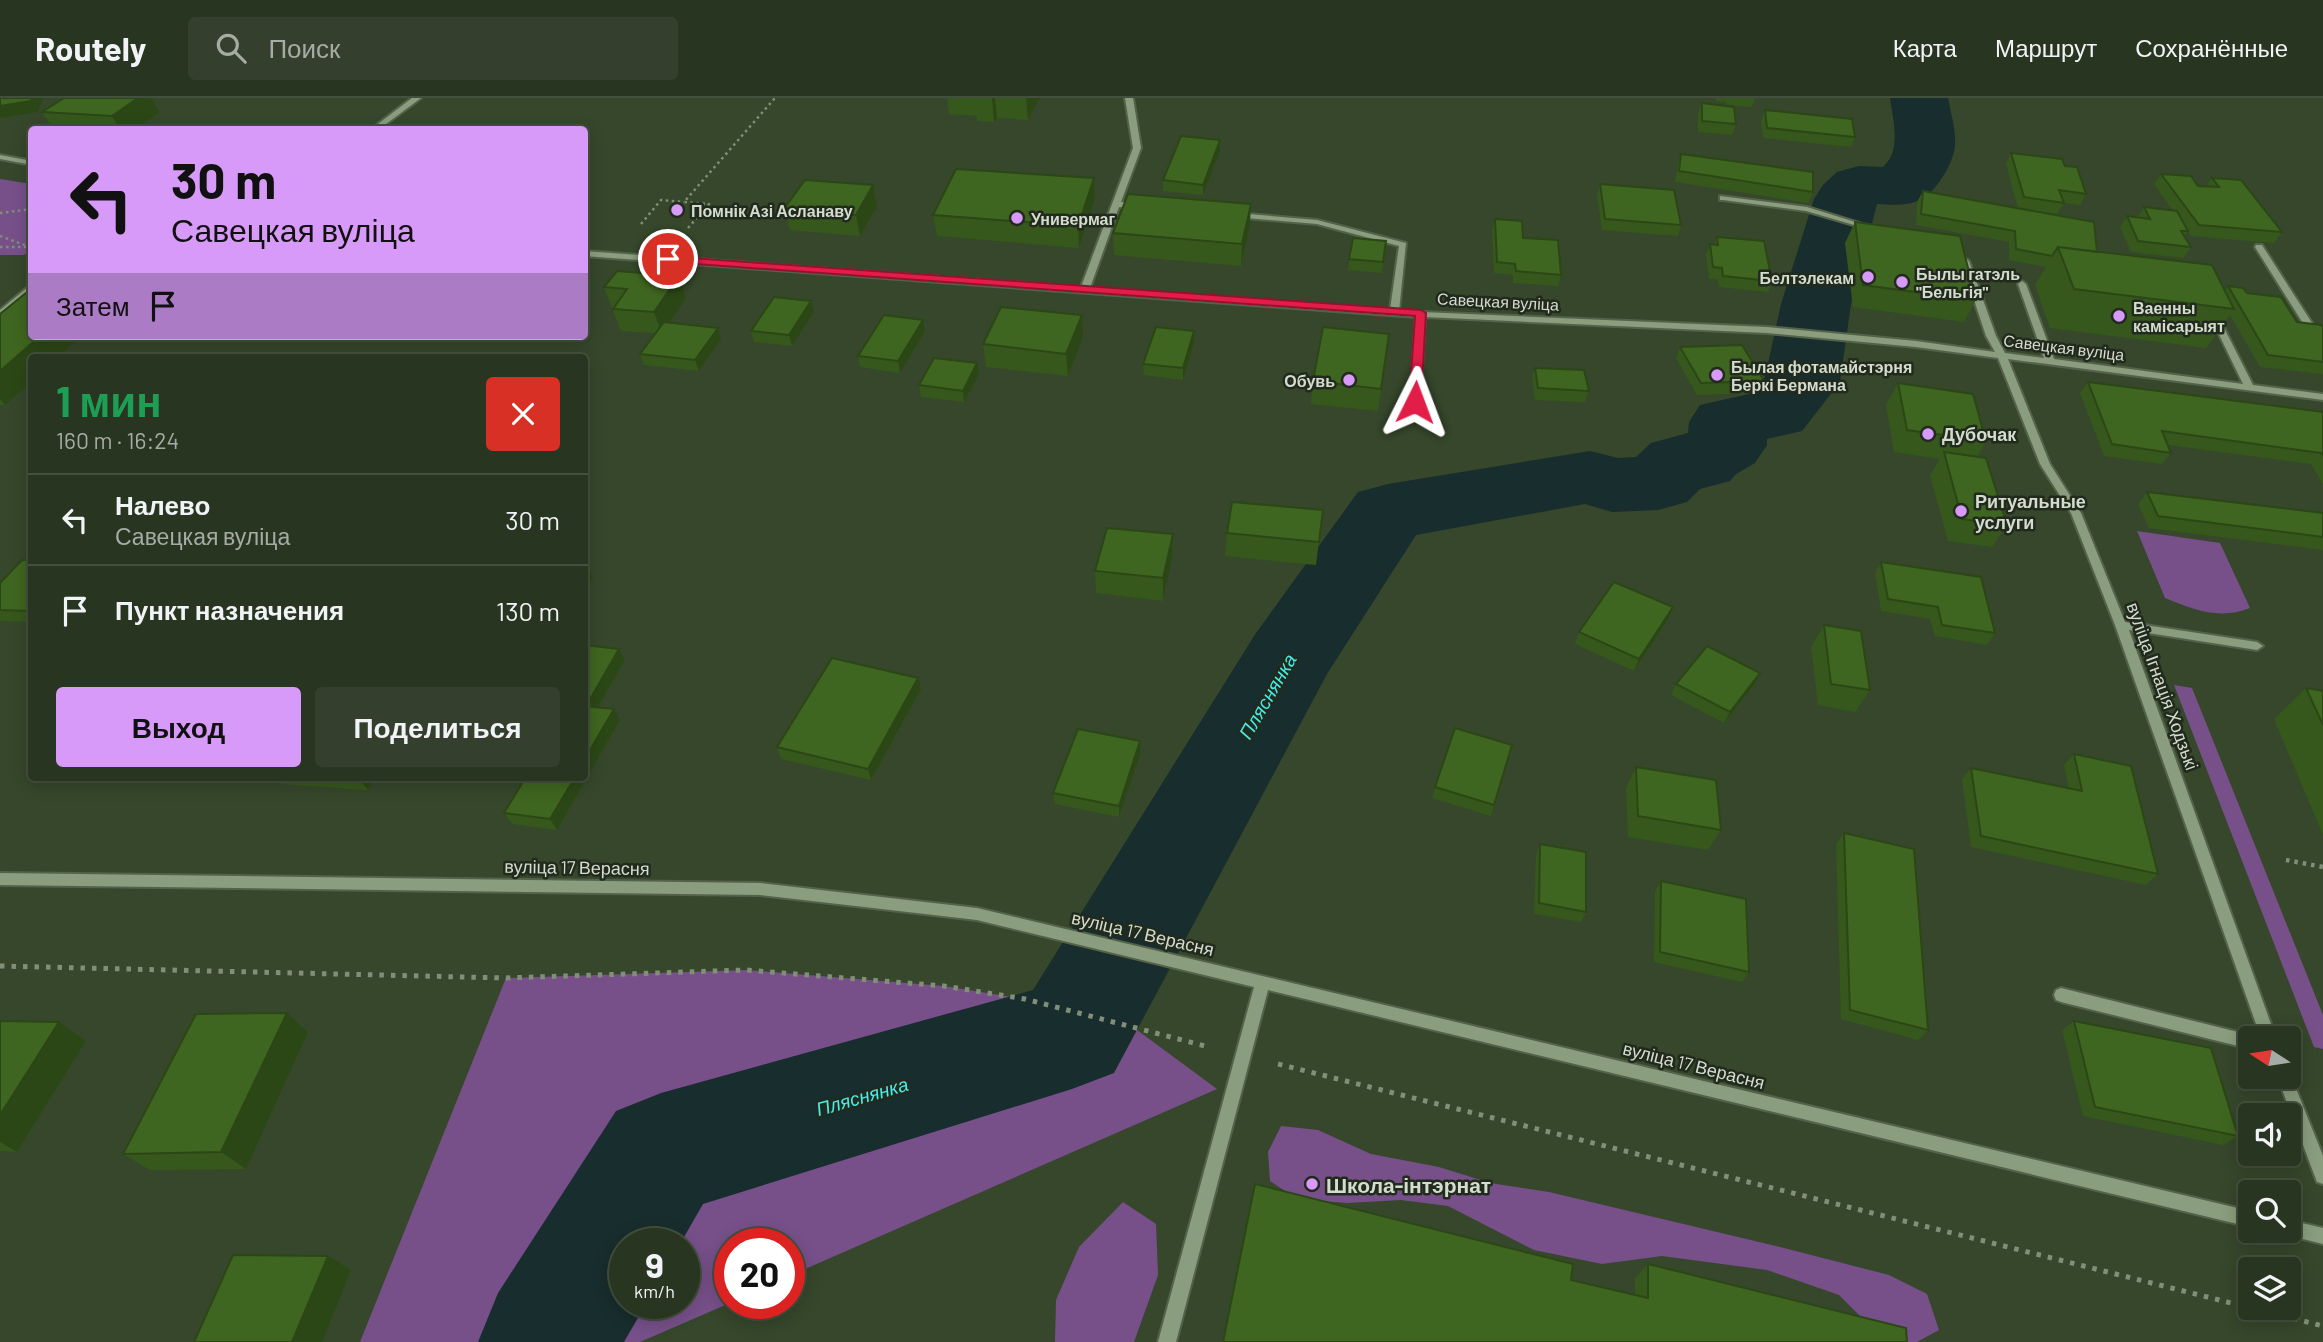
<!DOCTYPE html>
<html lang="ru">
<meta charset="utf-8">
<style>
:root{--surface:#283520;--page:#34402d;--text:#f1f3f6;--muted:#a5aba5;--line:#44503e;--accent:#d89af8}
body{margin:0;font-family:Barlow,sans-serif;background:var(--page);color:var(--text);height:100vh;display:flex;flex-direction:column;font-size:26px;white-space:nowrap}
*{box-sizing:border-box;margin:0}
p{font-size:23px;color:var(--muted)}
.icon{flex:none;width:38px;height:38px;fill:none;stroke:currentColor;stroke-width:2;stroke-linecap:round;stroke-linejoin:round}
.map{position:relative;flex:1;overflow:hidden}
.drawer{position:absolute;left:28px;top:256px;width:560px;height:427px;display:flex;flex-direction:column;background:var(--surface);border-radius:7px;box-shadow:0 4px 18px #0003,0 0 0 2px var(--line)}
.drawer>*{flex:none}
.hud{position:absolute;left:28px;top:28px;width:560px;height:214px;border-radius:7px;box-shadow:0 4px 18px #0003,0 0 0 2px var(--line);background:#d89af8;color:#111;overflow:hidden}
.needle{width:46px;rotate:282deg}
.buttons{position:absolute;left:2238px;top:928px;display:grid;gap:14px}
.buttons a{display:grid;place-items:center;width:63px;height:63px;border-radius:7px;background:var(--surface);box-shadow:0 4px 18px #0003,0 0 0 2px var(--line);font-size:35px}
.speed{position:absolute;left:609px;top:1130px;display:flex;gap:14px;font-size:35px;font-weight:700;text-align:center}
.speed>*{display:grid;place-content:center;width:91px;height:91px;border-radius:50%;background:var(--surface);box-shadow:0 4px 18px #0003,0 0 0 2px var(--line);line-height:1}
.speed small{font-size:18px;font-weight:400}
.speed .limit{border:10px solid #d22;background:#fff;color:#111}
.pin{position:absolute;display:grid;place-items:center;width:60px;height:60px;color:#fff;margin:-30px;border:4px solid #fff;border-radius:50%;box-shadow:0 2px 7px #0007}
.me{position:absolute;width:77px;margin:-38px;rotate:3deg;stroke-linejoin:round;filter:drop-shadow(0 0 5px #0008)}
.turn{display:flex;align-items:center;gap:24px;height:147px;padding:0 28px;font-size:32px}
.turn .icon{width:91px;height:91px;stroke-width:2.5}
.turn b{display:block;font-size:49px;line-height:60px}
.then{display:flex;align-items:center;height:66px;padding:0 28px;background:#0003;gap:14px;font-size:26px}
.round{display:grid;place-items:center;flex:none;width:74px;height:74px;border-radius:7px;background:var(--page)}
.overview{display:flex;align-items:center;justify-content:space-between;height:119px;padding:0 28px}
h1{font-size:42px;font-weight:700;line-height:52px;color:#1e9e55}
.action{display:flex;gap:14px;margin-top:auto;padding:14px 28px}
.action a{flex:1;height:80px;border-radius:7px;background:var(--accent);color:#111;font-size:28px;font-weight:700;line-height:80px;text-align:center}
.action a+a{background:var(--page);color:var(--text)}
ul{padding:0;list-style:none}
li{display:flex;align-items:center;gap:21px;height:91px;padding:0 28px;border-top:2px solid var(--line)}
li div{flex:1}
li b{display:block;font-size:26px}
li em{font-style:normal}
header{display:flex;align-items:center;gap:42px;box-sizing:border-box;height:98px;padding:0 35px;background:var(--surface);border-bottom:2px solid var(--line)}
header strong{font-size:33px}
nav{display:flex;gap:38px;margin-inline-start:auto;font-size:24px}
.search{width:490px;height:63px;background:var(--page);display:flex;align-items:center;gap:18px;box-sizing:border-box;padding:0 24px;border-radius:7px;color:var(--muted);font-size:26px}
.map>svg:first-child{display:block}
.green{fill:#77508a;fill-rule:evenodd}
.lines{fill:none;stroke-linecap:round;stroke-linejoin:round}
.river{fill:#182d2d;fill-rule:evenodd}
.minor-casing{stroke:#54624a;stroke-width:4}
.path-far2{stroke:#818f78;stroke-width:2.5;stroke-dasharray:2.5 3.5;stroke-linecap:butt}
.path-far1{stroke:#818f78;stroke-width:4.5;stroke-dasharray:3.5 5;stroke-linecap:butt}
.path{stroke:#818f78;stroke-width:5;stroke-dasharray:4.5 7;stroke-linecap:butt}
.minor{fill:#8a9d7e;fill-rule:evenodd}
.wall{fill:#36581c}
.shaded-wall{fill:#2c4716}
.building{fill:#3f6620;stroke:#2c4716;stroke-width:2}
.route{fill:#e11d48;stroke:#92132f;stroke-width:2}
.poi-dot{fill:#d89af8;stroke:#222a1e;stroke-width:2.5}
.labels{text-anchor:middle;dominant-baseline:central;stroke-width:5;stroke-linejoin:round;paint-order:stroke}
.far-poi-label{font-size:16px;font-weight:bold;fill:#d3ddcd;stroke:#222a1e;text-anchor:start}
.far-street-label{font-size:16px;fill:#d3ddcd;stroke:#222a1e}
.poi-label{font-size:18px;font-weight:bold;fill:#d3ddcd;stroke:#222a1e;text-anchor:start}
.street-label{font-size:18px;fill:#d3ddcd;stroke:#222a1e}
.water-label{font-size:19px;font-style:italic;fill:#45edeb;stroke:#222a1e}
.near-poi-label{font-size:21px;font-weight:bold;fill:#d3ddcd;stroke:#222a1e;text-anchor:start}
</style>
<header>
<strong>Routely</strong>
<div class="search"><svg class="icon" aria-label="search" viewBox="0 0 24 24"><circle cx="10" cy="10" r="6"/><path d="M15 15l6 6"/></svg>Поиск</div>
<nav><a>Карта</a><a>Маршрут</a><a>Сохранённые</a></nav>
</header>
<div class="map">
<svg width="2323" height="1244" viewBox="0 0 2323 1244">
<rect width="100%" height="100%" fill="#36472b"/>
<path class="green" d="M0,81L31,86V152L24,157H0Z
M2137,433L2220,445L2250,510C2220,522 2194,512 2165,500Z
M2174,587L2192,590L2323,917V951L2314,949Z
M746,872L944,888L1025,901L1081,922L1133,929L1217,991L789,1178V1146H730V1205L640,1244H360L506,880ZM625,1146H684V1206H625Z
M1281,1028L1318,1032L1371,1056L1439,1069L1490,1085L1549,1094L1784,1150L1889,1177L1927,1196L1939,1232L1917,1244H1904L1868,1226L1839,1197L1767,1172L1662,1158L1602,1166L1534,1152L1448,1108L1401,1102L1347,1105L1297,1101L1270,1083L1268,1054Z
M1123,1104L1156,1126L1158,1177L1134,1244H1055L1056,1202L1079,1149Z"/>
<g class="lines">
<path class="river" d="M1890,0H1948C1951,16 1956,32 1955,48C1953,66 1936,94 1920,102C1907,108 1891,107 1877,106L1851,206L1840,284L1802,333L1767,341V347L1755,365L1736,376L1730,383L1700,391L1687,404L1658,412L1612,414L1585,406L1416,437L1327,576L1114,975L1072,991L703,1106L680,1146H625V1206H646L624,1244H478L498,1195L616,1013L661,995L1033,892L1256,535L1358,394L1388,386L1590,353L1618,360L1636,359L1651,345L1688,335L1689,324L1700,307L1749,296L1765,279L1781,206L1814,101L1823,87L1837,74L1859,68L1883,69C1902,52 1893,23 1890,0Z"/>
<defs>
<path id="minor" d="M412,0H421L378,32H370Z
M1125,0H1133L1141,50L1121,104L1138,106L1142,108L1138,110L1119,109L1090,190L1390,212L1399,148L1317,126L1234,119V115H1237L1317,122L1406,145L1399,213L1767,229L1916,243L1995,254L1986,238L1961,163L1965,160L1969,163L1996,238L2005,255L2044,260L2018,186L2022,183L2026,186L2054,261L2243,286L2210,218L2214,215L2218,218L2253,287L2323,296V302L2008,261L2050,366L2081,415L2125,524L2257,544L2263,548L2257,552L2129,532L2276,940H2261L2115,527L2071,415L2040,366L1998,260L1916,249L1767,235L1425,219L1420,304L1415,307L1410,304L1416,219L584,158V153L1081,189L1133,50Z
M0,57L32,63V67L0,61Z
M1720,98L1807,109L1875,130L1871,132L1806,113L1723,102H1720Z
M2256,147H2262L2323,242V252L2318,249L2255,149Z
M29,188H32V195L0,219V212Z
M0,775L760,785L977,810L2250,1113V1129L1268,892L1176,1244H1158L1254,889L977,822L760,797L0,787Z
M2061,890L2250,937L2256,940H2250V951L2061,904L2056,902L2054,897L2056,892Z
M2289,973L2323,1058V1086L2317,1084L2277,978H2289Z
M2289,1122L2323,1130V1146L2283,1136L2282,1132H2289Z"/>
</defs>
<use href="#minor" class="minor-casing"/>
<path class="path-far2" d="M0,115L32,111
M641,126L661,102L684,104
M688,130L709,106L684,104L775,0
M0,138L30,149
M0,149H26"/>
<path class="path-far1" d="M2286,762L2323,769"/>
<path class="path" d="M0,868L506,880L746,872L944,888L1025,901L1209,949
M1278,966L2323,1228"/>
<use href="#minor" class="minor"/>
</g>
<path class="wall" d="M64,0H151L160,14L135,32H54L42,14Z
M947,0H1040L1028,22L997,20L994,24L977,23V18L949,16Z
M1716,0H1755L1752,9L1727,7L1726,4L1716,3Z
M1702,5L1736,26L1732,37L1698,34V15Z
M1765,12L1855,39L1851,49L1763,40L1761,23Z
M1220,42V53L1203,97L1163,93V82Z
M2011,55L2065,68L2086,96L2080,107L2064,105L2057,116L2026,112L2097,154L2225,193L2228,188L2247,195L2297,224L2323,229V276L2260,269L2230,217L2206,250L2050,230L2035,187L2046,169L2009,162V144L1916,127L1917,104L1923,93L2018,110L2006,66Z
M1681,56L1813,94L1808,105L1675,84L1678,66Z
M2161,76L2198,88H2206L2212,80L2282,134L2274,145L2191,138L2188,133L2184,138L2191,149L2183,160L2131,154L2120,129L2127,118L2138,119L2144,109L2173,113L2154,86Z
M1094,80L1095,101L1079,150L937,138L933,117Z
M1600,86L1681,127L1678,138L1602,132L1597,97Z
M877,109L860,138L790,132L784,111Z
M1495,121L1523,140L1561,177L1558,188L1513,185V177L1494,175L1492,132Z
M1855,124L1976,202L1964,224L1853,209L1845,145Z
M1250,127L1241,168L1114,157L1113,135Z
M1717,139L1772,183L1768,194L1719,189L1718,181H1709L1706,157L1710,146L1714,147Z
M1353,140L1386,143L1382,175L1348,172Z
M617,173L686,200L669,225L718,230L721,241L699,273L644,267L640,256L656,235L621,233L604,189Z
M811,203L814,214L792,248L754,244L751,233Z
M0,216L32,238H82L58,259H32V284L5,307H0Z
M925,233L900,275L860,269L858,258Z
M1194,233V245L1183,282L1144,277L1143,266Z
M1389,236L1378,313L1311,306L1313,283Z
M1083,239L1068,278L986,269L983,246Z
M1680,249L1764,283L1759,295L1697,297L1676,260Z
M1535,270L1589,293L1585,304L1535,302L1532,281Z
M979,277L964,304L921,299L919,287Z
M2088,284L2323,314V386L2311,366L2168,347L2171,355L2162,366L2104,358L2080,295Z
M1898,285L1986,343L1977,359L2007,427L1992,449L1948,443L1930,377L1940,361L1894,354L1886,307Z
M2147,394L2323,415V452L2149,430L2138,406Z
M1323,412L1316,467L1225,458L1227,435Z
M1173,436L1172,459L1163,503L1096,495L1095,473Z
M32,462V524L0,523V485Z
M1881,464L1995,535L1987,547L1935,538L1930,521L1881,513L1875,475Z
M1668,521L1634,573L1575,546L1579,534Z
M1824,527L1870,592L1855,614L1818,607L1811,549Z
M584,547L619,551L625,562L598,609L620,622L557,732L512,726L504,715L584,679Z
M1676,586L1754,587L1724,625L1671,597Z
M2306,590L2323,593V737L2274,621Z
M921,591L871,682L781,661L777,649Z
M1140,643L1141,654L1119,719L1055,706L1053,695Z
M2074,656L2158,776L2146,787L1971,749L1962,681L1971,670L2069,691L2064,667Z
M1636,669L1721,732L1708,752L1628,739L1626,690Z
M275,679H375L368,692L281,686Z
M1435,689L1494,707L1491,718L1432,700Z
M1844,735L1928,932L1918,942L1841,921L1836,746Z
M1540,746L1586,814L1581,824L1534,816L1536,757Z
M1661,783L1749,874L1742,884L1654,864L1655,794Z
M0,923L59,924L86,943L17,1054L0,1053Z
M2074,923L2238,1038L2223,1047L2083,1018L2062,932Z
M308,934L246,1071L150,1072L123,1056Z
M1648,1166L1906,1230L1223,1244L1635,1197V1180Z"/>
<path class="shaded-wall" d="M32,0H43L38,14L0,20V8Z
M138,0H151L160,14L135,32H120L112,18Z
M992,0H995L997,20L994,24Z
M1026,0H1040L1028,22Z
M1220,42V53L1203,97V87Z
M1094,80L1095,101L1079,150L1078,128Z
M873,87L877,109L860,138L856,117Z
M1251,106L1250,127L1241,168L1242,146Z
M679,178L686,200L662,236L654,214Z
M811,203L814,214L792,248L789,237Z
M1082,217L1083,239L1068,278L1066,256Z
M923,222L925,233L900,275L898,263Z
M718,230L721,241L699,273L695,262Z
M1194,233V245L1183,282V270Z
M40,238H82L58,259H32V284L5,307L0,301V273Z
M977,265L979,277L964,304L963,293Z
M1173,436L1172,459L1163,503V480Z
M584,463L593,480L584,495Z
M1673,509L1668,521L1634,573L1639,561Z
M619,551L625,562L595,614L589,603Z
M1760,575L1754,587L1724,625L1730,614Z
M918,580L921,591L871,682L868,671Z
M614,611L620,622L557,732L550,721L575,679H584V662Z
M1140,643L1141,654L1119,719V708Z
M360,679H375L368,692L359,681Z
M287,915L308,934L246,1071L221,1054Z
M59,924L86,943L17,1054L0,1044V1017Z
M328,1158L351,1172L322,1244H292Z"/>
<path class="building" d="M0,0H32L31,3L0,8Z
M64,0H138L112,18L42,14Z
M1702,5L1734,9L1736,26L1702,23Z
M1765,12L1852,21L1855,39L1767,30Z
M218,28L241,32H213Z
M1181,38L1220,42L1203,87L1163,82Z
M2011,55L2062,61L2065,68L2077,69L2086,96L2059,92L2064,105L2024,99Z
M1681,56L1813,74V94L1679,73Z
M956,71L1094,80L1078,128L933,117Z
M2161,76L2191,78L2198,88L2219,89L2212,80L2241,82L2282,134L2199,127Z
M805,82L873,87L856,117L784,111Z
M1600,86L1674,92L1681,127L1605,121Z
M1923,93L2094,124L2097,154L2058,149L2052,158L2016,151L2015,133L1921,116Z
M1128,96L1251,106L1242,146L1113,135Z
M2144,109L2177,113L2188,133H2181L2191,149L2138,143L2127,118L2150,121Z
M1495,121L1522,123L1523,140L1558,142L1561,177L1516,173L1515,166L1497,164Z
M1855,124L1960,138L1976,202L1863,187Z
M1717,139L1764,143L1772,183L1723,178L1722,170L1713,169L1710,146L1718,147Z
M1353,140L1386,143L1383,164L1349,161Z
M2058,149L2212,167L2234,211L2074,191Z
M617,173L679,178L654,214L613,211L627,191L604,189Z
M2228,188L2243,190L2247,195L2281,199L2297,224L2321,227L2323,229V264L2268,257Z
M32,190V238H40L0,273V216Z
M774,199L811,203L789,237L751,233Z
M1001,209L1082,217L1066,256L983,246Z
M884,217L923,222L898,263L858,258Z
M664,224L718,230L695,262L640,256Z
M1156,229L1194,233L1183,270L1143,266Z
M1323,229L1389,236L1381,291L1313,283Z
M1742,247L1764,283L1701,285L1680,249Z
M934,260L977,265L963,293L919,287Z
M1535,270L1584,272L1589,293L1538,290Z
M2088,284L2323,314V357L2321,355L2162,333L2171,355L2112,346Z
M1898,285L1973,296L1986,343L1907,332Z
M1944,354L1986,360L2007,427L1962,421Z
M2147,394L2323,415V439L2158,418Z
M1232,404L1323,412L1319,444L1227,435Z
M1107,430L1173,436L1163,480L1095,473Z
M22,462H32V513L0,512V485Z
M1881,464L1981,479L1995,535L1942,527L1938,509L1888,501Z
M1614,484L1673,509L1639,561L1579,534Z
M1824,527L1861,533L1870,592L1831,586Z
M584,547L619,551L589,603L584,602Z
M1707,548L1760,575L1730,614L1676,586Z
M832,560L918,580L868,671L777,649Z
M2306,590L2323,593V627Z
M584,608L614,611L584,662Z
M1455,630L1512,647L1494,707L1435,689Z
M1078,631L1140,643L1119,708L1053,695Z
M2074,656L2131,668L2158,776L1981,738L1971,670L2082,693Z
M1636,669L1716,682L1721,732L1638,718Z
M333,679H360L359,681Z
M526,679H575L550,721L504,715Z
M1844,735L1914,751L1928,932L1850,912Z
M1540,746L1586,754V814L1539,805Z
M1661,783L1746,801L1749,874L1660,854Z
M287,915L221,1054L123,1056L196,916Z
M0,923L59,924L0,1017Z
M2074,923L2211,950L2238,1038L2095,1009Z
M1255,1086L1573,1166L1571,1182L1648,1200V1166L1906,1230L1907,1244H1223Z
M233,1157L328,1158L292,1244H194Z"/>
<path class="route" d="M664,158L1421,212L1426,215L1421,304L1415,308L1409,304L1415,218L668,164L664,163Z"/>
<g class="poi-dot">
<circle cx="677" cy="112" r="7"/>
<circle cx="1017" cy="120" r="7"/>
<circle cx="1868" cy="179" r="7"/>
<circle cx="1902" cy="184" r="7"/>
<circle cx="2119" cy="218" r="7"/>
<circle cx="1717" cy="277" r="7"/>
<circle cx="1349" cy="282" r="7"/>
<circle cx="1928" cy="336" r="7"/>
<circle cx="1961" cy="413" r="7"/>
<circle cx="1312" cy="1086" r="7"/>
</g>
<g class="labels">
<g class="far-poi-label">
<text x="691" y="112">Помнік Азі Асланаву</text>
<text x="1031" y="120">Универмаг</text>
<text x="1916" y="175">Былы гатэль<tspan x="1916" dy="18">"Бельгія"</tspan></text>
<text x="1854" y="179" text-anchor="end">Белтэлекам</text>
<text x="2133" y="209">Ваенны<tspan x="2133" dy="18">камісарыят</tspan></text>
<text x="1731" y="268">Былая фотамайстэрня<tspan x="1731" dy="18">Беркі Бермана</tspan></text>
<text x="1335" y="282" text-anchor="end">Обувь</text>
</g>
<g class="far-street-label">
<text transform="translate(1498 203) rotate(3)">Савецкая вуліца</text>
<text transform="translate(2064 249) rotate(7)">Савецкая вуліца</text>
</g>
<g class="poi-label">
<text x="1942" y="336">Дубочак</text>
<text x="1975" y="403">Ритуальные<tspan x="1975" dy="21">услуги</tspan></text>
</g>
<g class="street-label">
<text transform="translate(2163 588) rotate(70)">вуліца Ігнація Ходзькі</text>
<text transform="translate(577 769) rotate(1)">вуліца 17 Верасня</text>
<text transform="translate(1143 835) rotate(13)">вуліца 17 Верасня</text>
<text transform="translate(1694 967) rotate(14)">вуліца 17 Верасня</text>
</g>
<g class="water-label">
<text transform="translate(1267 598) rotate(-60)">Пляснянка</text>
<text transform="translate(862 998) rotate(-16)">Пляснянка</text>
</g>
<g class="near-poi-label">
<text x="1326" y="1086">Школа-інтэрнат</text>
</g>
</g>
</svg>
<div class="buttons">
<a><svg class="needle" viewBox="-14 -14 28 28"><path d="M0-13l5 13h-10z" fill="#e53935"/><path d="M0 13l5-13h-10z" fill="#a5aba5"/></svg></a>
<a><svg class="icon" aria-label="sound" viewBox="0 0 24 24"><path d="M4 9h4l5-4v14l-5-4H4zM17 9q2 3 0 6"/></svg></a>
<a><svg class="icon" aria-label="search" viewBox="0 0 24 24"><circle cx="10" cy="10" r="6"/><path d="M15 15l6 6"/></svg></a>
<a><svg class="icon" aria-label="layers" viewBox="0 0 24 24"><path d="M12 4l9 5-9 5-9-5zM3 14l9 5 9-5"/></svg></a>
</div>
<div class="speed"><div>9<small>km/h</small></div><div class="limit">20</div></div>
<div class="pin" style="left:668px;top:161px;background:#d93025"><svg class="icon" aria-label="arrive" viewBox="0 0 24 24"><path d="M6 21V4h12l-3 4 3 4H6"/></svg></div>
<svg class="me" style="left:1415px;top:304px" viewBox="-20 -20 40 40"><path d="M0-17L14 15 0 8-14 15z" fill="#e11d48" stroke="#fff" stroke-width="4"/></svg>
<div class="hud">
<div class="turn"><svg class="icon" aria-label="left" viewBox="0 0 24 24"><path d="M17 20v-9H6M10 6l-5 5 5 5"/></svg><div><b>30 m</b>Савецкая вуліца</div></div>
<div class="then">Затем<svg class="icon" aria-label="arrive" viewBox="0 0 24 24"><path d="M6 21V4h12l-3 4 3 4H6"/></svg></div>
</div>
<section class="drawer">
<div class="overview"><div><h1>1 мин</h1><p>160 m · 16:24</p></div><a class="round" style="background:#d93025;color:#fff"><svg class="icon" aria-label="close" viewBox="0 0 24 24"><path d="M6 6l12 12M18 6L6 18"/></svg></a></div>
<ul>
<li><svg class="icon" aria-label="left" viewBox="0 0 24 24"><path d="M17 20v-9H6M10 6l-5 5 5 5"/></svg><div><b>Налево</b><p>Савецкая вуліца</p></div><em>30 m</em></li>
<li><svg class="icon" aria-label="arrive" viewBox="0 0 24 24"><path d="M6 21V4h12l-3 4 3 4H6"/></svg><div><b>Пункт назначения</b></div><em>130 m</em></li>
</ul>
<div class="action"><a>Выход</a><a>Поделиться</a></div>
</section>
</div>
